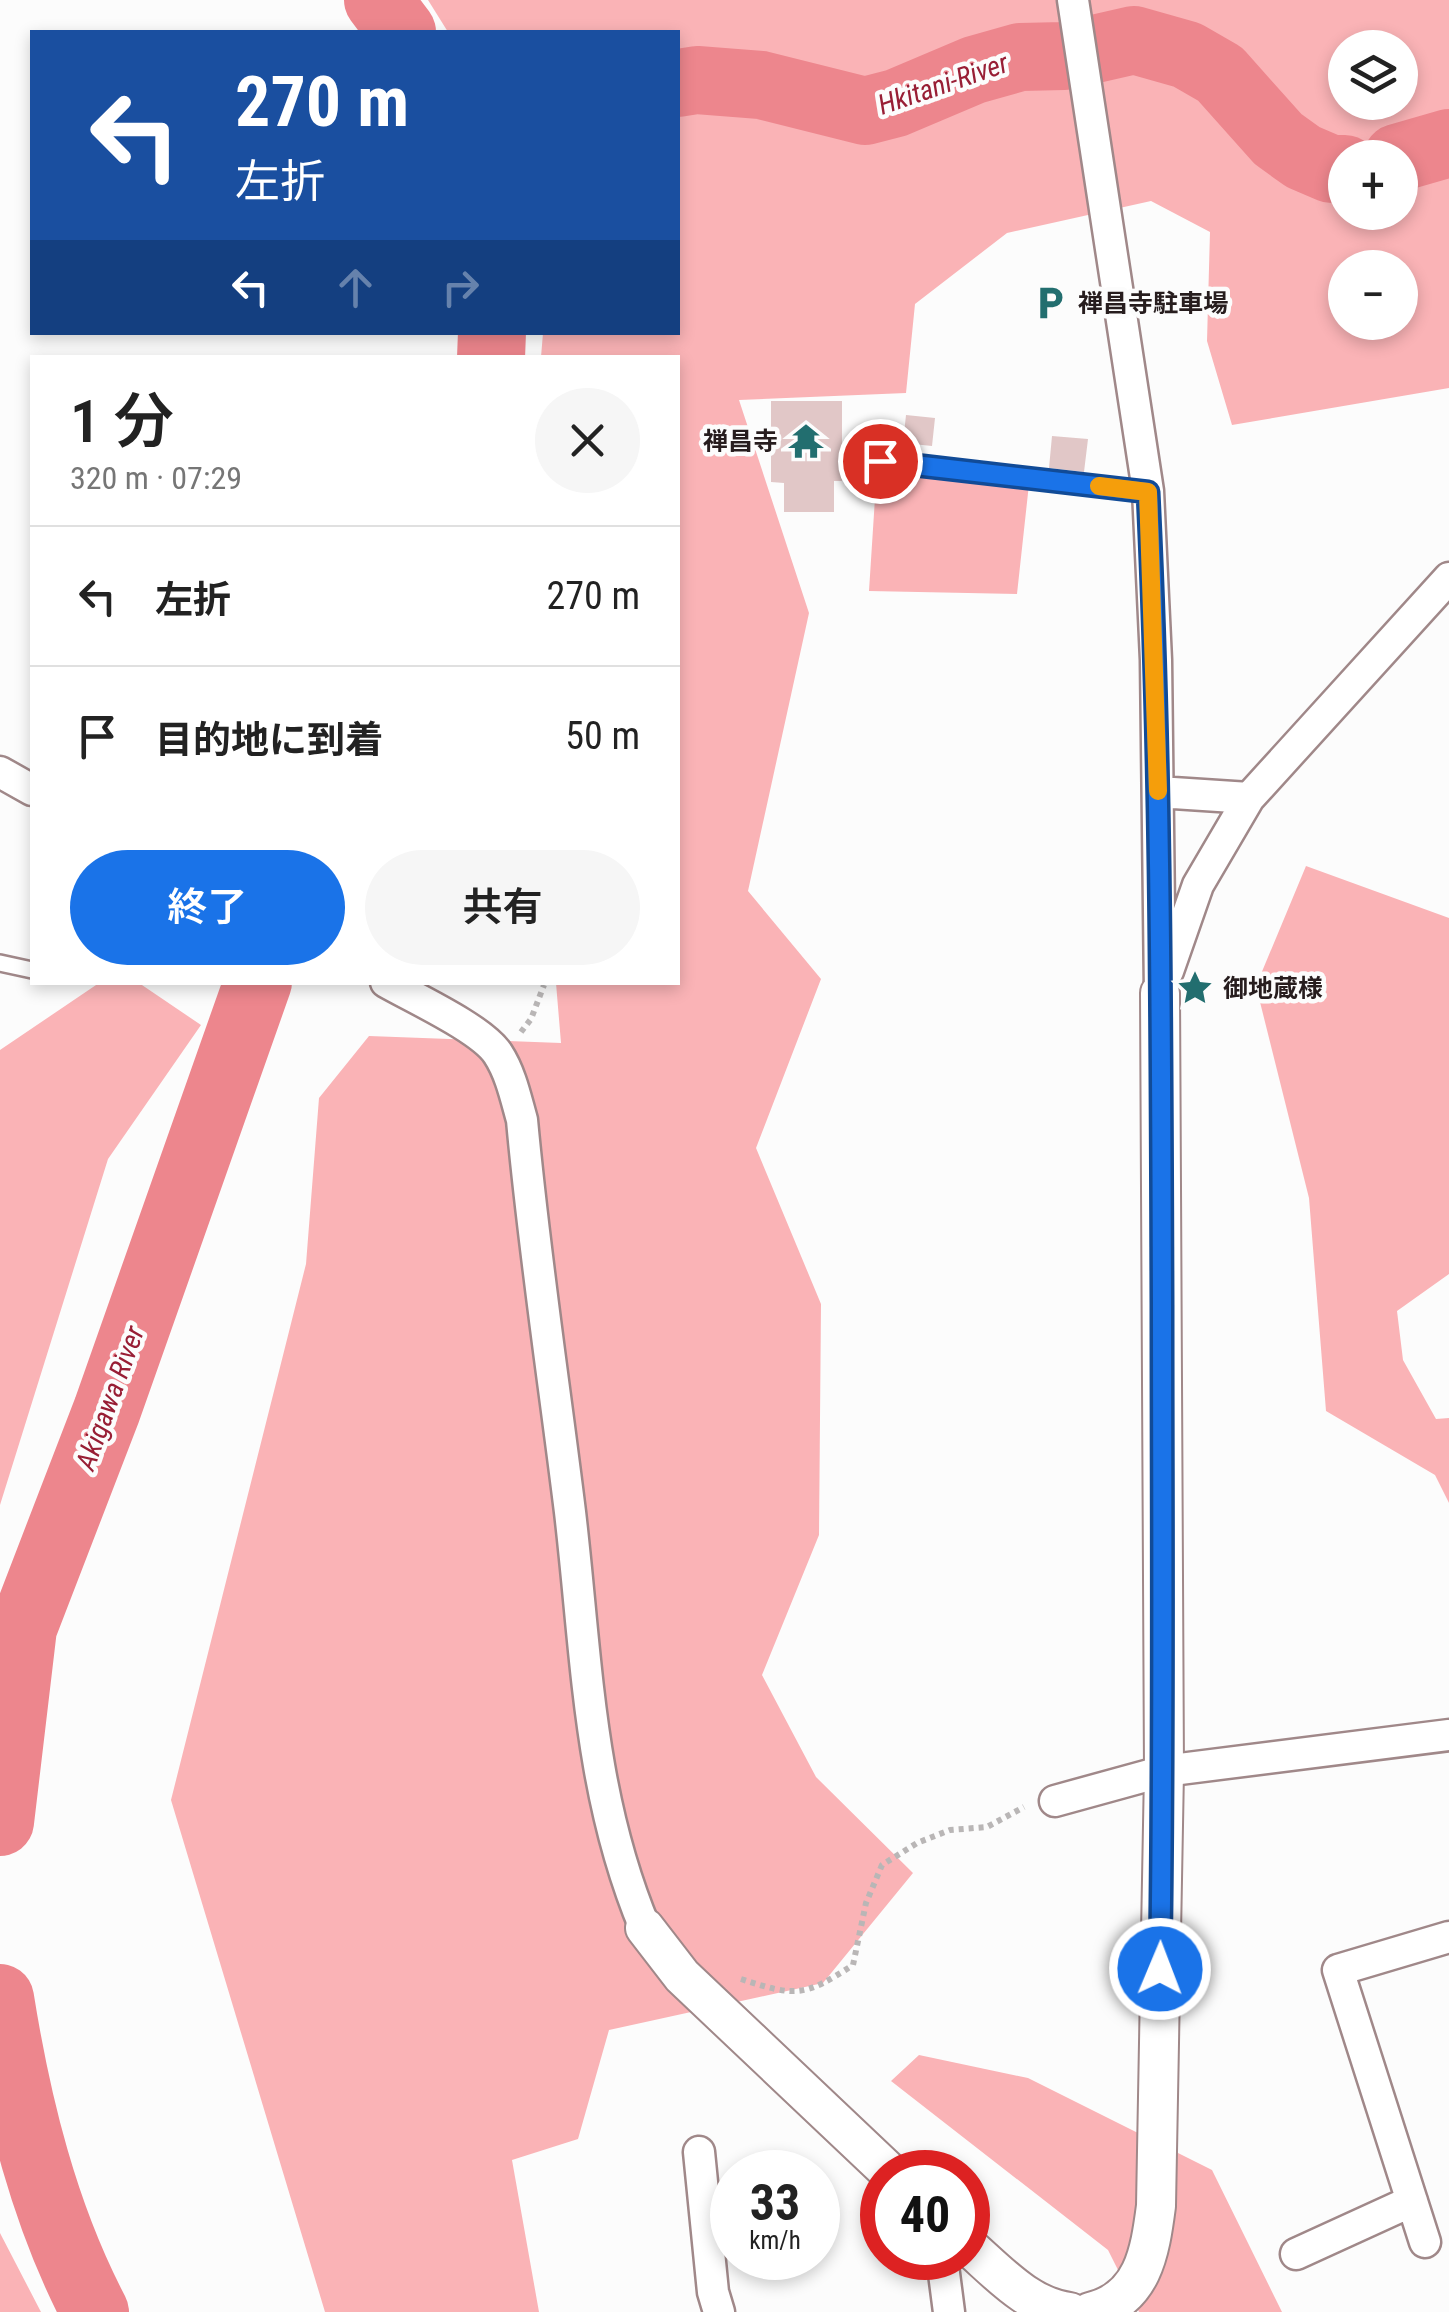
<!DOCTYPE html>
<html lang="ja">
<meta charset="utf-8">
<style>
:root{--surface:#fff;--page:#f6f6f6;--text:#222;--muted:#767676;--line:#e0e0e0;--accent:#1a73e8}
body{margin:0;font-family:"Roboto Condensed","Noto Sans JP",sans-serif;background:var(--page);color:var(--text);height:100vh;display:flex;flex-direction:column;font-size:38px;white-space:nowrap}
*{box-sizing:border-box;margin:0}
p{font-size:32px;color:var(--muted)}
.icon{flex:none;width:55px;height:55px;fill:none;stroke:currentColor;stroke-width:2;stroke-linecap:round;stroke-linejoin:round}
.map{position:relative;flex:1;overflow:hidden}
.panel{position:absolute;left:30px;top:355px;width:650px;height:630px;display:flex;flex-direction:column;background:var(--surface);border-radius:0px;box-shadow:0 5px 15px #0003}
.panel>*{flex:none}
.hud{position:absolute;left:30px;top:30px;width:650px;height:305px;border-radius:0px;box-shadow:0 5px 15px #0003;background:#1a4fa0;color:#fff;overflow:hidden}
.tools{position:absolute;left:1328px;top:30px;display:grid;gap:20px}
.tools a{display:grid;place-items:center;width:90px;height:90px;border-radius:50%;background:var(--surface);box-shadow:0 5px 15px #0003;font-size:50px}
.speed{position:absolute;left:710px;top:2150px;display:flex;gap:20px;font-size:50px;font-weight:700;text-align:center}
.speed>*{display:grid;place-content:center;width:130px;height:130px;border-radius:50%;background:var(--surface);box-shadow:0 5px 15px #0003;line-height:1}
.speed small{font-size:25px;font-weight:400}
.speed .limit{border:15px solid #d22;background:#fff;color:#111}
.pin{position:absolute;display:grid;place-items:center;width:85px;height:85px;color:#fff;margin:-42px;border:5px solid #fff;border-radius:50%;box-shadow:0 2px 10px #0007}
.me{position:absolute;width:110px;margin:-55px;rotate:1deg;stroke-linejoin:round;filter:drop-shadow(0 0 8px #0008)}
.turn{display:flex;align-items:center;gap:35px;height:210px;padding:0 40px;font-size:45px}
.turn .icon{width:130px;height:130px;stroke-width:2.5}
.turn b{display:block;font-size:70px;line-height:85px}
.lanes{display:flex;align-items:center;height:95px;padding:0 40px;background:#0003;justify-content:center;gap:50px;direction:ltr}
.lanes .off{opacity:.35}
.round{display:grid;place-items:center;flex:none;width:105px;height:105px;border-radius:52px;background:var(--page)}
.headline{display:flex;align-items:center;justify-content:space-between;height:170px;padding:0 40px}
h1{font-size:60px;font-weight:600;line-height:75px}
.cta{display:flex;gap:20px;margin-top:auto;padding:20px 40px}
.cta a{flex:1;height:115px;border-radius:60px;background:var(--accent);color:#fff;font-size:40px;font-weight:600;line-height:115px;text-align:center}
.cta a+a{background:var(--page);color:var(--text)}
ul{padding:0;list-style:none}
li{display:flex;align-items:center;gap:30px;height:140px;padding:0 40px;border-top:2px solid var(--line)}
li div{flex:1}
li b{display:block;font-size:38px}
li em{font-style:normal}
.map>svg:first-child{display:block}
.green{fill:#fab3b6;fill-rule:evenodd}
.lines{fill:none;stroke-linecap:round;stroke-linejoin:round}
.river{stroke:#ed868d;stroke-width:68}
.building{fill:#e1c7c7}
.service-casing{stroke:#a08889;stroke-width:20}
.minor-casing{stroke:#a08889;stroke-width:35}
.tertiary-casing{stroke:#a08889;stroke-width:42}
.path{stroke:#b9b6b6;stroke-width:6;stroke-dasharray:5 5;stroke-linecap:butt}
.service{stroke:#fff;stroke-width:15}
.minor{stroke:#fff;stroke-width:30}
.tertiary{stroke:#fff;stroke-width:38}
.route-casing{stroke:#114b97;stroke-width:25}
.route{stroke:#1a73e8;stroke-width:18}
.slow{stroke:#f59e0b;stroke-width:18}
.labels{text-anchor:middle;dominant-baseline:central;stroke-width:9;stroke-linejoin:round;paint-order:stroke}
.poi-label{font-size:25px;font-weight:bold;fill:#271d1e;stroke:#fcfcfc;text-anchor:start}
.water-label{font-size:28px;font-style:italic;fill:#981e35;stroke:#fcfcfc}
</style>
<div class="map">
<svg width="1449" height="2312" viewBox="0 0 1449 2312">
<rect width="100%" height="100%" fill="#fcfcfc"/>
<path class="green" d="M428,0H1449V388L1232,425L1207,341L1210,232L1151,201L1007,233L915,304L906,393L739,400L809,613L748,891L821,979L756,1148L821,1304L819,1535L762,1675L816,1777L913,1873L823,1983L609,2030L578,2139L512,2160L539,2312H325L171,1800L306,1264L319,1098L369,1036L561,1043L556,983L678,982V358L541,357L543,333L678,332V32H448ZM1345,48H1400V102H1345ZM1345,158H1400V212H1345ZM1345,268H1400V322H1345Z
M877,467L1029,484L1017,594L869,591Z
M1306,866L1449,918V1274L1397,1311L1403,1360L1436,1419L1449,1418V1503L1435,1475L1326,1411L1309,1198L1256,986Z
M99,983H139L201,1025L108,1159L0,1505V1050Z
M919,2055L1028,2078L1212,2170L1282,2312H1139L1108,2250L891,2081Z
M0,2233L41,2312H0Z"/>
<g class="lines">
<path class="river" d="M378,0L402,32
M678,83L697,80L761,85L865,111L896,103L974,70L1020,57L1064,56L1134,40L1187,55L1220,74L1278,139L1303,157L1331,169H1345
M1397,158L1449,143
M491,358L492,332
M0,1822L23,1628L107,1410L258,982
M0,1998C17,2105 44,2215 95,2312"/>
</g>
<path class="building" d="M771,401H842V481H834V512H784V483L771,482Z
M906,415L935,418L932,446L903,443Z
M1052,436L1088,439L1084,472L1049,468Z"/>
<g class="lines">
<defs>
<path id="service" d="M880,461L1148,491
M0,963L32,970"/>
<path id="minor" d="M1073,0L1148,491L1156,660L1160,993
M0,772L32,790
M1158,792L1249,798
M1168,971L1198,885L1249,798L1449,578
M386,982C414,998 482,1029 498,1054C511,1074 516,1099 522,1120C534,1252 554,1382 570,1512C587,1657 588,1792 645,1928
M1055,1801L1164,1771L1449,1735
M699,2152L713,2292L719,2312
M1425,2242L1338,1970L1449,1937
M1296,2254L1412,2201
M942,2258L949,2312"/>
<path id="tertiary" d="M645,1928L682,1976L889,2172
M968,2246C998,2272 1028,2307 1070,2312
M1090,2312C1143,2300 1150,2252 1156,2206L1164,1771L1160,993"/>
</defs>
<use href="#service" class="service-casing"/>
<use href="#minor" class="minor-casing"/>
<use href="#tertiary" class="tertiary-casing"/>
<path class="path" d="M521,1032L531,1019L544,985
M741,1979C796,1997 804,1997 853,1965L866,1903L882,1865L917,1843L950,1830L987,1827L1024,1807"/>
<use href="#service" class="service"/>
<use href="#minor" class="minor"/>
<use href="#tertiary" class="tertiary"/>
</g>
<g class="lines">
<defs>
<path id="route" d="M880,461L1148,492C1161,763 1161,1034 1162,1305C1162,1527 1164,1748 1160,1969"/>
</defs>
<use href="#route" class="route-casing"/>
<use href="#route" class="route"/>
<path class="slow" d="M1099,486L1148,492L1158,791"/>
</g>
<defs>
<symbol id="parking-bare" viewBox="-9 -9 18 18"><path d="M-3.5-5.5H1a3.5 3.5 0 0 1 0 7H-1V5.5H-3.5ZM-1-3.4V-.6H.8a1.4 1.4 0 0 0 0-2.8Z" fill="#226e6f" stroke="#fcfcfc" stroke-width="2.5" paint-order="stroke"/></symbol>
<symbol id="temple-bare" viewBox="-9 -9 18 18"><path d="M0-6L5-2H3V0L6.5 2.5H4V6H1.5V3h-3V6H-4V2.5H-6.5L-3 0V-2H-5Z" fill="#226e6f" stroke="#fcfcfc" stroke-width="2.5" paint-order="stroke"/></symbol>
<symbol id="sight-bare" viewBox="-9 -9 18 18"><path d="M0-6L1.8-2.2L6-1.7L2.9 1.2L3.7 5.4L0 3.3L-3.7 5.4L-2.9 1.2L-6-1.7L-1.8-2.2Z" fill="#226e6f" stroke="#fcfcfc" stroke-width="2.5" paint-order="stroke"/></symbol>
</defs>
<g fill-rule="evenodd">
<use href="#parking-bare" x="1025" y="278" width="50" height="50"/>
<use href="#temple-bare" x="781" y="416" width="50" height="50"/>
<use href="#sight-bare" x="1170" y="963" width="50" height="50"/>
</g>
<g class="labels">
<g class="poi-label">
<text x="1078" y="303">禅昌寺駐車場</text>
<text x="778" y="441" text-anchor="end">禅昌寺</text>
<text x="1223" y="988">御地蔵様</text>
</g>
<g class="water-label">
<text transform="translate(943 84) rotate(-19)">Hkitani-River</text>
<text transform="translate(110 1398) rotate(-70)">Akigawa River</text>
</g>
</g>
</svg>
<div class="tools">
<a><svg class="icon" aria-label="layers" viewBox="0 0 24 24"><path d="M12 4l9 5-9 5-9-5zM3 14l9 5 9-5"/></svg></a>
<a>+</a>
<a>−</a>
</div>
<div class="speed"><div>33<small>km/h</small></div><div class="limit">40</div></div>
<div class="pin" style="left:880px;top:461px;background:#d93025"><svg class="icon" aria-label="arrive" viewBox="0 0 24 24"><path d="M6 21V4h12l-3 4 3 4H6"/></svg></div>
<svg class="me" style="left:1160px;top:1969px" viewBox="-20 -20 40 40"><circle r="17" fill="#1a73e8" stroke="#fff" stroke-width="3"/><path d="M0-11L8 9 0 5-8 9z" fill="#fff"/></svg>
<div class="hud">
<div class="turn"><svg class="icon" aria-label="left" viewBox="0 0 24 24"><path d="M17 20v-9H6M10 6l-5 5 5 5"/></svg><div><b>270 m</b>左折</div></div>
<div class="lanes"><svg class="icon" aria-label="left" viewBox="0 0 24 24"><path d="M17 20v-9H6M10 6l-5 5 5 5"/></svg><svg class="icon off" aria-label="ahead" viewBox="0 0 24 24"><path d="M12 20V5M6 11l6-6 6 6"/></svg><svg class="icon off" aria-label="right" viewBox="0 0 24 24"><path d="M7 20v-9h11M14 6l5 5-5 5"/></svg></div>
</div>
<section class="panel">
<div class="headline"><div><h1>1 分</h1><p>320 m · 07:29</p></div><a class="round"><svg class="icon" aria-label="close" viewBox="0 0 24 24"><path d="M6 6l12 12M18 6L6 18"/></svg></a></div>
<ul>
<li><svg class="icon" aria-label="left" viewBox="0 0 24 24"><path d="M17 20v-9H6M10 6l-5 5 5 5"/></svg><div><b>左折</b></div><em>270 m</em></li>
<li><svg class="icon" aria-label="arrive" viewBox="0 0 24 24"><path d="M6 21V4h12l-3 4 3 4H6"/></svg><div><b>目的地に到着</b></div><em>50 m</em></li>
</ul>
<div class="cta"><a>終了</a><a>共有</a></div>
</section>
</div>
